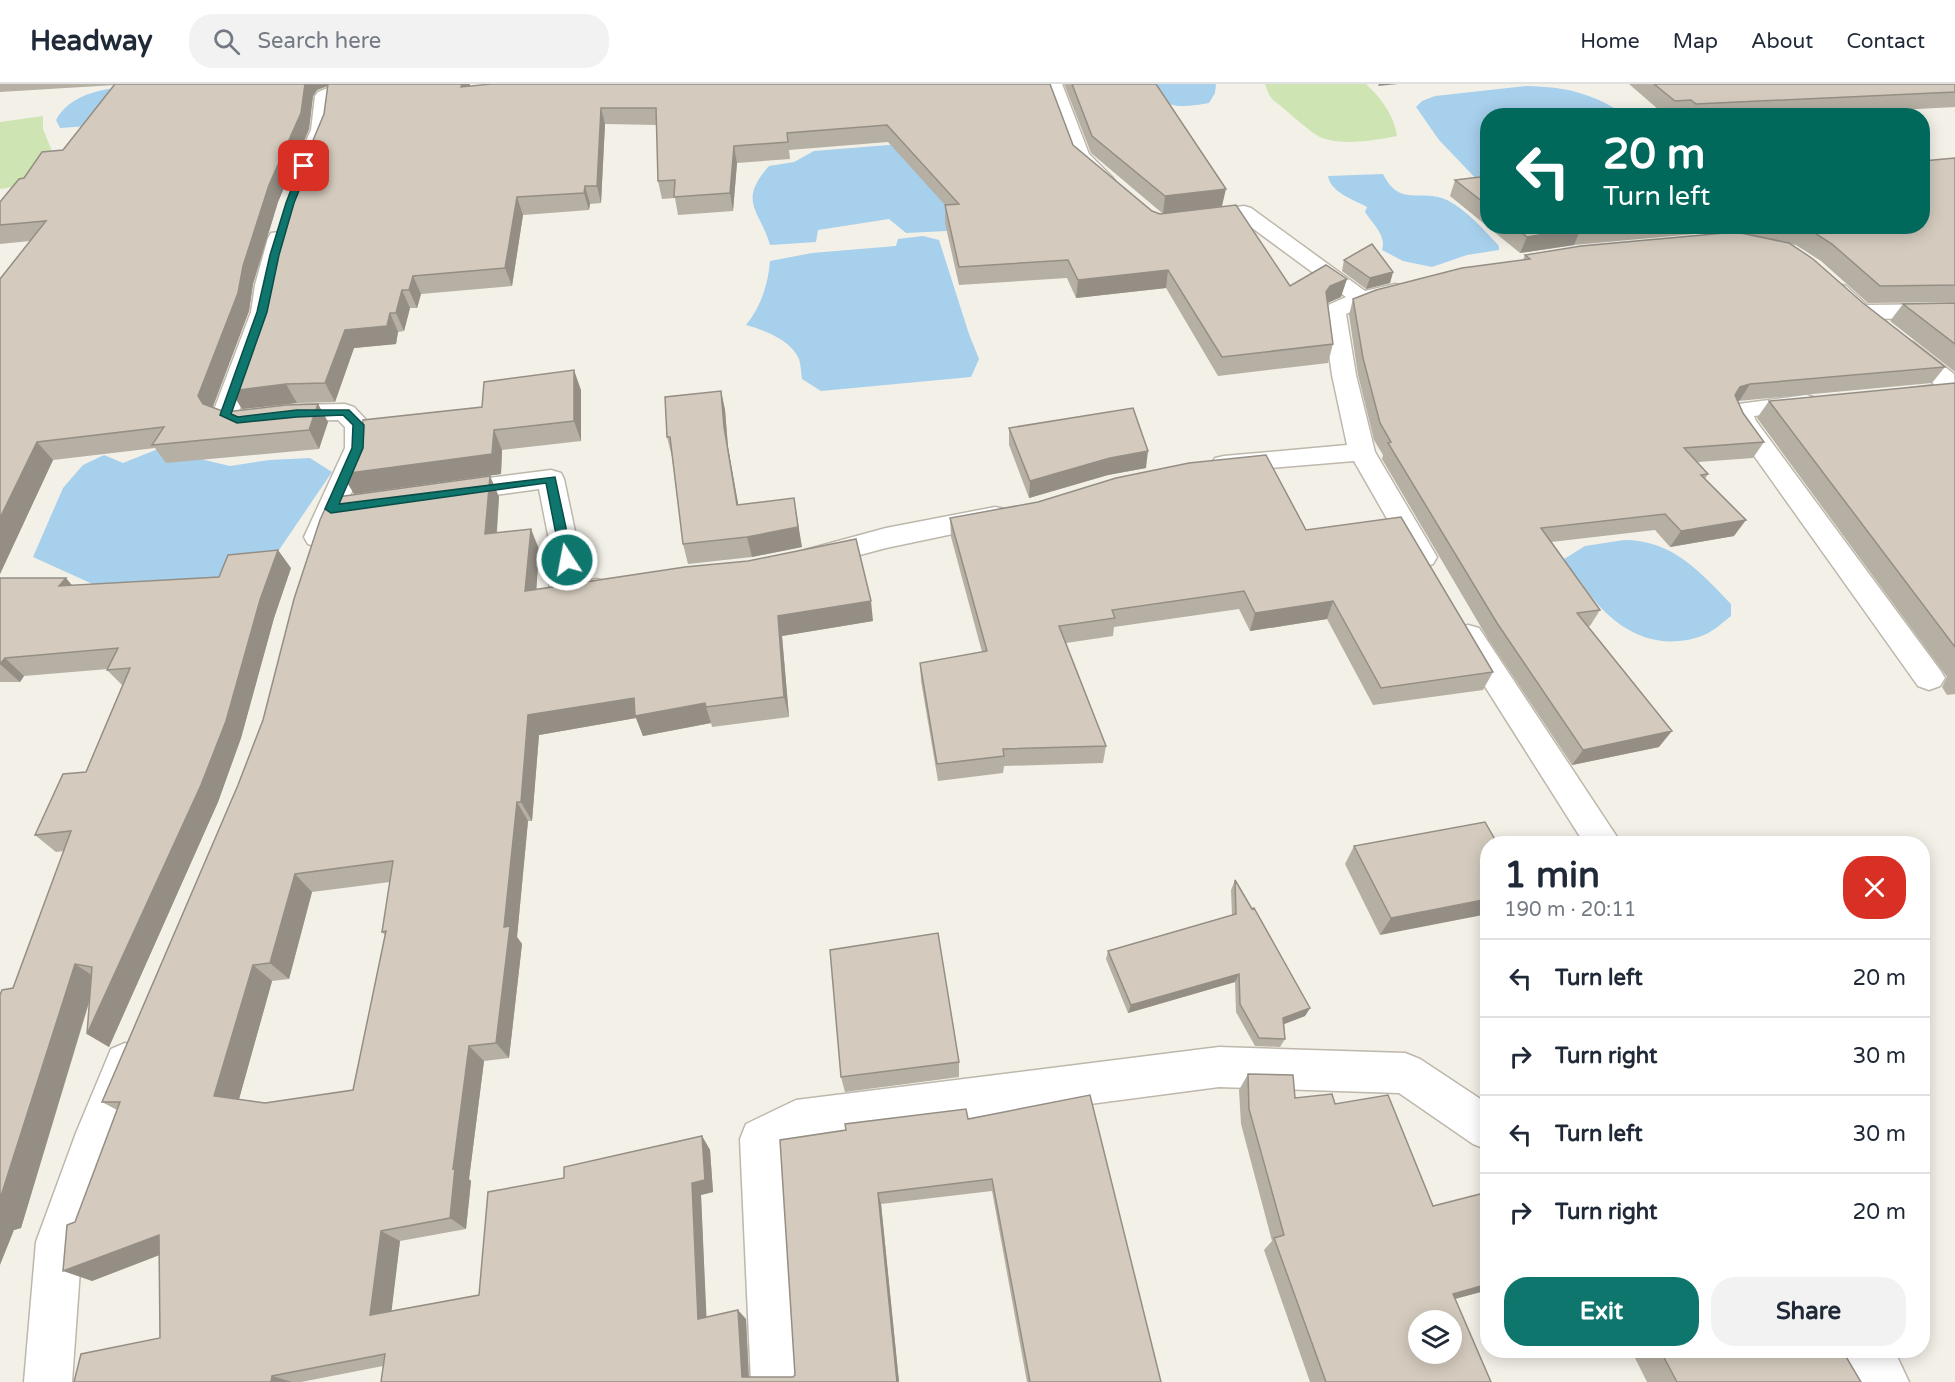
<!DOCTYPE html>
<meta charset="utf-8">
<style>
:root{--surface:#fff;--page:#f2f2f3;--text:#1f2937;--muted:#747a83;--line:#e0e1e3;--accent:#0f766e}
body{margin:0;font-family:"Varela Round",sans-serif;background:var(--page);color:var(--text);height:100vh;display:flex;flex-direction:column;font-size:22px;white-space:nowrap}
*{box-sizing:border-box;margin:0}
p{font-size:20px;color:var(--muted)}
.icon{flex:none;width:33px;height:33px;fill:none;stroke:currentColor;stroke-width:2;stroke-linecap:round;stroke-linejoin:round}
.map{position:relative;flex:1;overflow:hidden}
.side{position:absolute;left:1480px;top:752px;width:450px;height:522px;display:flex;flex-direction:column;background:var(--surface);border-radius:24px;box-shadow:0 3px 15px #0003}
.side>*{flex:none}
.hud{position:absolute;left:1480px;top:24px;width:450px;height:126px;border-radius:24px;box-shadow:0 3px 15px #0003;background:#00695c;color:#fff;overflow:hidden}
.controls{position:absolute;left:1408px;top:1226px;display:grid;gap:12px}
.controls a{display:grid;place-items:center;width:54px;height:54px;border-radius:50%;background:var(--surface);box-shadow:0 3px 15px #0003;font-size:30px}
.pin{position:absolute;display:grid;place-items:center;width:51px;height:51px;color:#fff;margin:-26px;border-radius:12px;box-shadow:0 3px 9px #0006}
.me{position:absolute;width:66px;margin:-33px;rotate:349deg;stroke-linejoin:round;filter:drop-shadow(0 0 4px #0008)}
.turn{display:flex;align-items:center;gap:21px;height:126px;padding:0 24px;font-size:27px}
.turn .icon{width:78px;height:78px;stroke-width:2.5}
.turn b{display:block;font-size:42px;line-height:51px}
.round{display:grid;place-items:center;flex:none;width:63px;height:63px;border-radius:24px;background:var(--page)}
.summary{display:flex;align-items:center;justify-content:space-between;height:102px;padding:0 24px}
h1{font-size:36px;font-weight:800;line-height:45px}
.cta{display:flex;gap:12px;margin-top:auto;padding:12px 24px}
.cta a{flex:1;height:69px;border-radius:24px;background:var(--accent);color:#fff;font-size:24px;font-weight:800;line-height:69px;text-align:center}
.cta a+a{background:var(--page);color:var(--text)}
ul{padding:0;list-style:none}
li{display:flex;align-items:center;gap:18px;height:78px;padding:0 24px;border-top:2px solid var(--line)}
li div{flex:1}
li b{display:block;font-size:22px}
li em{font-style:normal}
header{display:flex;align-items:center;gap:36px;box-sizing:border-box;height:84px;padding:0 30px;background:var(--surface);border-bottom:2px solid var(--line)}
header strong{font-size:28px}
nav{display:flex;gap:33px;margin-inline-start:auto;font-size:21px}
.search{width:420px;height:54px;background:var(--page);display:flex;align-items:center;gap:15px;box-sizing:border-box;padding:0 21px;border-radius:24px;color:var(--muted);font-size:22px}
.map>svg:first-child{display:block}
.green{fill:#cee5b3}
.water{fill:#a7d0ec}
.lines{fill:none;stroke-linecap:round;stroke-linejoin:round}
.street-casing{stroke:#beb7ab;stroke-width:3}
.street{fill:#fff;fill-rule:evenodd}
.wall{fill:#b6afa3;fill-rule:evenodd}
.shaded-wall{fill:#948e85}
.building{fill:#d4cbbe;stroke:#948e85;stroke-width:1.5;fill-rule:evenodd}
.route{fill:#0f766e;stroke:#0a4d48;stroke-width:1.5}
</style>
<header>
<strong>Headway</strong>
<div class="search"><svg class="icon" aria-label="search" viewBox="0 0 24 24"><circle cx="10" cy="10" r="6"/><path d="M15 15l6 6"/></svg>Search here</div>
<nav><a>Home</a><a>Map</a><a>About</a><a>Contact</a></nav>
</header>
<div class="map">
<svg width="1955" height="1298" viewBox="0 0 1955 1298">
<rect width="100%" height="100%" fill="#f3f0e8"/>
<path class="green" d="M1265,0H1366C1381,14 1394,31 1397,52C1377,56 1338,63 1318,52C1306,45 1287,26 1274,17L1269,11Z
M43,32V45L52,67L33,100L0,105V38Z"/>
<path class="water" d="M1150,0H1216L1215,9L1209,19C1196,21 1174,26 1162,16C1157,12 1154,5 1150,0Z
M1527,2C1566,3 1593,9 1625,31L1488,32V102H1483L1439,56L1416,23L1422,17L1435,12Z
M114,4L102,41L60,44L56,36C68,14 91,8 114,4Z
M900,60L936,102L952,137L947,147L906,149L889,135L818,146L816,158L770,161C760,126 737,118 769,82L794,78L814,67Z
M1383,90C1400,124 1420,104 1447,116C1467,126 1484,146 1499,162V166L1467,171L1432,183L1403,177L1382,166C1387,152 1372,139 1365,128L1367,123C1353,115 1331,109 1328,92Z
M923,152L939,156L969,250L979,275L971,293L821,307L802,295C801,289 801,281 799,275C791,256 764,246 746,241C761,222 768,201 770,177L812,169L896,162L898,155Z
M158,365L230,382L269,376L310,374L332,388L279,466L249,497L108,507L33,473L63,404L83,381L104,371L123,379Z
M1624,456C1673,456 1700,488 1731,520V532C1722,539 1714,547 1704,551C1653,571 1610,542 1583,501C1577,492 1569,485 1564,475L1585,462Z"/>
<g class="lines">
<defs>
<path id="street" d="M338,0H375L372,4L350,8L333,15L329,46L318,74L315,78H301L298,74L311,46L315,12L318,8Z
M1041,0H1062L1089,70L1112,93L1115,97L1112,101H1098L1070,72L1048,7Z
M1244,122L1251,124L1365,207L1395,200L1403,202L1406,207L1403,212L1370,220L1346,230L1356,291L1375,368L1437,473L1433,480L1423,483L1413,480L1354,377L1224,388L1215,386L1211,380L1215,374L1224,372L1347,361L1332,291L1323,227L1326,222L1346,213L1240,135L1198,140L1191,138L1188,134L1191,130L1198,128Z
M279,148L287,149L290,154L277,201L273,228L239,328L297,321L345,320L354,323L371,341V364L332,453L328,460L318,463L308,460L304,453L345,364V343L338,336L297,337L237,344L216,336L212,331L251,228L255,201L268,154L271,149Z
M1838,200L1846,202L1867,221L1955,220V234L1861,235L1853,233L1827,207L1830,202Z
M1905,256L1913,258L1954,290L1955,313L1913,317L1904,315L1901,310L1904,305L1935,301L1893,263L1897,258Z
M1807,311L1816,314L1820,319L1816,324L1754,332L1756,337L1940,586L1945,594L1940,602L1929,606L1918,602L1730,338L1727,326L1731,321Z
M551,386L561,389L564,395L581,476L579,498L597,495L607,498L612,505L607,512L563,522L552,518L548,511L553,476L539,405L450,417L440,414L436,408L440,402L450,399Z
M995,423L1005,425L1009,432L1005,439L886,464L815,483L805,480L801,473L805,466L886,444Z
M1468,541L1479,544L1621,759H1584L1453,552L1457,544Z
M125,959L139,965L145,979L118,1049L82,1158L72,1298H24L36,1158L76,1049L111,965Z
M1219,963L1405,969L1420,975L1488,1020V1066L1473,1060L1399,1009L1219,1003L800,1058L783,1066L799,1298H751L740,1055L746,1040L796,1016Z
M1844,1266H1894L1909,1298H1859Z"/>
</defs>
<use href="#street" class="street-casing"/>
<use href="#street" class="street"/>
</g>
<path class="wall" d="M0,0H470V2L491,0L1073,61L1152,127L1160,130L1162,129L1091,69L1064,0H1156L1222,122L1290,202L1341,213L1328,219L1333,260L1328,279L1218,292L1166,204L1076,214L1067,194L959,201L945,139V121L888,58L789,66L790,75L737,79L733,127L678,131L675,114L662,115L658,97L657,41L605,40L601,119L590,120L589,126L523,131L512,202L421,210L417,224H410L404,247L398,248L396,260L354,264L335,318L297,319L242,325L231,307L265,211L324,30L328,2L317,6L313,12L309,45L278,118L253,200L249,227L213,323L225,328L318,320L328,338L319,365L166,379L155,364L53,376L0,490V195L30,157L0,160V118L24,94L63,66L115,1L0,8Z
M1629,0H1955V23L1784,32H1666Z
M1955,74V218L1868,219L1821,177L1796,161L1789,160L1945,283L1932,299L1738,317L1743,329L1764,358L1753,374L1698,378L1708,390L1705,395L1734,452L1670,463L1655,446L1551,458L1600,526L1590,542H1588L1659,663L1572,681L1488,555L1382,375L1383,371L1374,356L1358,291L1349,231L1353,215L1523,176L1525,171L1733,148L1727,147L1574,161L1520,169L1450,112L1455,96L1488,92V142H1923Z
M1344,176L1393,188L1390,199L1366,205L1342,187Z
M1955,219V288L1890,237L1903,220Z
M1955,299V610L1947,611L1942,603L1947,593L1757,334L1769,317Z
M581,306V357L502,366L501,390L354,410L482,323Z
M721,307L725,326L728,363L738,421L802,463L752,473L688,480L683,460L672,373L667,353Z
M1009,344L1146,384L1108,391L1029,414L1009,361Z
M490,392L499,413L497,449L539,465L536,506L873,537L782,552L789,633L712,643L711,639L643,652L636,634L539,651L532,737H528L517,853L522,860L509,974L484,977L469,1095L471,1097L466,1145L400,1157L391,1227L479,1211L564,1094L702,1052L710,1066L713,1108L701,1111L706,1233L746,1235L749,1293H793L795,1291L780,1056L968,1035L1161,1298H1027L992,1107L881,1120L899,1298H381L383,1282L301,1298H74L160,1254V1171L92,1197L117,1026L102,1018ZM390,798L382,848L385,851L353,1006L265,1019L239,1015L272,897L289,895L312,808Z
M950,434L1306,446L1493,588L1483,606L1373,621L1327,535L1250,547L1239,525L1114,543L1113,552L1066,559L1106,662L1103,679L1004,682L1003,689L938,697L921,597L920,579L982,568L951,453Z
M291,484L274,534L241,654L218,718L109,963L87,950L90,916L21,1144L14,1146L13,904L64,767L56,768L35,751L86,688L123,602L107,586L108,585L24,592L20,598H0V494L72,502L219,493Z
M1485,738L1380,851L1345,780L1354,762Z
M1235,796L1310,924L1305,932L1284,940L1285,955L1280,963L1255,962L1236,928L1235,898L1128,929L1106,875L1108,867L1232,831L1231,806Z
M959,978V993L845,1008L841,993Z
M1248,990L1295,1014L1335,1020L1433,1122L1488,1206L1455,1215L1491,1298H1310L1264,1166L1272,1157L1241,1040L1239,1006Z
M1631,1266H1842L1861,1298H1647Z"/>
<path class="shaded-wall" d="M305,0H332L317,6L313,12L309,45L278,118L253,200L249,227L210,330L198,312L243,182L269,101Z
M462,0H470L467,20L461,3Z
M1379,0H1398L1378,2Z
M601,24L605,40L601,119L597,102Z
M734,62L737,79L733,127L730,109Z
M585,102L590,120L589,126L584,109Z
M1226,105L1222,122L1163,130L1165,112Z
M517,113L523,131L512,202L505,184Z
M1581,144L1574,161L1520,169L1527,153Z
M1168,186L1166,204L1076,214L1078,196Z
M1393,188L1390,199L1366,205L1370,194Z
M413,192L421,210L417,224L409,206Z
M1347,195L1341,213L1325,220L1326,208L1330,202Z
M402,206L410,224L404,247L396,229Z
M390,229L398,248L396,260L354,264L335,318L325,299L345,246Z
M574,286L581,306V357L574,337Z
M286,300L297,319L242,325L231,307Z
M1750,300L1740,316L1729,320L1740,303Z
M721,307L725,326L728,363L742,441L737,421L724,343Z
M318,320L328,338L319,365L309,346Z
M494,346L502,366L501,390L354,410L342,390Z
M37,358L53,376L0,490V434Z
M1148,367L1146,384L1108,391L1029,414L1030,397L1110,374Z
M490,392L499,413L495,471L485,450Z
M794,414L802,463L752,473L747,453Z
M1746,436L1734,452L1670,463L1681,447Z
M531,445L539,465L535,528L525,507Z
M278,466L291,484L274,534L241,654L218,718L109,963L87,950L260,516Z
M66,494L82,513L59,502Z
M871,517L873,537L782,552L789,633L784,613L778,532Z
M1333,517L1327,535L1250,547L1255,529Z
M5,574L24,592L20,598L0,580Z
M634,614L705,619L706,623L711,639L643,652L636,634L539,651L532,737L521,718L528,631Z
M1672,647L1659,663L1572,681L1583,666Z
M517,718L528,737L517,853L522,860L509,974L496,959L504,843Z
M295,790L312,808L289,895L270,879Z
M1488,815V830L1380,851L1391,834Z
M75,880L96,894L21,1144L14,1146L0,1181V1115Z
M253,881L272,897L236,1026L214,1012Z
M1239,890L1235,898L1128,929L1131,921Z
M1310,924L1305,932L1279,942L1283,934Z
M469,962L484,977L469,1095L471,1097L466,1145L450,1134L453,1085Z
M702,1052L710,1066L713,1108L701,1111L707,1244L698,1235L692,1099Z
M878,1109L881,1120L899,1298H897Z
M381,1147L400,1157L390,1240L370,1231Z
M159,1151L185,1161L92,1197L63,1187Z
M1488,1200V1206L1436,1220L1453,1210Z
M738,1226L746,1235L749,1298L742,1293Z
M272,1292L292,1298H271Z"/>
<path class="building" d="M115,0H305L301,29L269,101L243,182L238,209L198,312L203,320L225,328L286,321L318,320L309,346L152,361L164,343L37,358L0,434V195L46,137L0,141V118L19,95L24,94L42,68L63,66Z
M328,0H462L461,3L491,0H1050L1073,61L1152,127L1160,130L1236,121L1290,202L1326,181L1347,195L1330,202L1326,208L1333,260L1222,273L1168,186L1078,196L1068,176L959,183L945,121L959,120L887,41L787,49L788,58L734,62L730,109L674,113L675,96L658,97L656,24H601L597,102H585L584,109L517,113L505,184L413,192L409,206H402L396,229H390L387,242L345,246L325,299L286,300L231,307L265,211L269,183L294,102L324,30Z
M1072,0H1156L1226,105L1165,112L1092,52Z
M1654,0H1955V8L1696,20L1691,16L1675,17Z
M1955,74V201L1880,202L1832,160L1807,144L1798,142H1923V77Z
M1488,92V122L1455,96Z
M1514,142H1598L1581,144L1527,153Z
M1736,148L1789,159L1813,175L1863,219L1945,283L1750,300L1740,303L1735,311L1743,329L1764,358L1684,364L1708,390L1701,391L1746,436L1681,447L1665,430L1541,444L1600,526L1577,529L1672,647L1583,666L1497,539L1388,359L1391,358L1380,339L1363,274L1353,215L1376,206L1462,184L1530,175L1525,171L1581,162Z
M1372,160L1393,188L1370,194L1344,176Z
M1955,219V260L1903,220Z
M574,286V337L494,346L492,370L342,390L362,345L363,336L482,323L484,298Z
M1955,299V563L1769,317Z
M721,307L724,343L737,421L794,414L798,443L747,453L683,460L670,353H667L665,313Z
M1133,324L1148,367L1110,374L1030,397L1009,344Z
M1266,371L1306,446L1401,433L1493,588L1381,604L1333,517L1255,529L1244,507L1112,526L1115,534L1059,542L1106,662L1003,665L1004,672L937,680L920,579L987,567L950,434L1038,418L1116,394L1189,379Z
M490,392L485,450L531,445L525,507L685,483L748,477L856,455L871,517L778,532L784,613L706,623L705,619L635,632L634,614L528,631L521,718H517L504,843L510,842L496,959L469,962L453,1085L455,1084L450,1134L381,1147L370,1231L479,1211L488,1108L564,1094V1083L702,1052L705,1096L692,1099L698,1235L738,1226L742,1293H793L795,1291L780,1056L846,1046L845,1040L966,1025L968,1035L1090,1011L1161,1298H1030L992,1095L878,1109L897,1298H381L385,1270L272,1292L271,1298H74L81,1270L160,1254L159,1151L63,1187L67,1141L75,1138L120,1018H102L238,701L263,636L294,515L320,436L330,414ZM393,777L382,848L386,847L353,1006L265,1019L214,1012L253,881L270,879L295,790Z
M278,466L260,516L226,637L201,701L87,950L92,883L75,880L0,1115V911L2,906L13,904L71,747L35,751L63,690L86,688L130,584L107,586L118,564L5,574L0,580V494H66L59,502L219,493L228,471Z
M1485,738L1497,759H1488V815L1391,834L1354,762Z
M1235,796L1252,825L1254,824L1310,924L1283,934L1285,955L1259,954L1240,920L1239,890L1131,921L1108,867L1236,830Z
M938,849L959,978L841,993L830,866Z
M1248,990L1293,991L1295,1014L1332,1010L1335,1020L1388,1011L1433,1122L1488,1108V1200L1453,1210L1491,1298H1326L1274,1154L1284,1151L1249,1025ZM1419,1236H1452V1269H1419Z
M1660,1266H1842L1861,1298H1677Z"/>
<path class="route" d="M304,80L309,82L294,119L279,171L267,228L231,330L238,333L297,326H349L364,341L363,364L339,420L555,393L573,476L571,479L567,480L561,476L546,399L331,429L325,425L352,364L353,341L343,331L297,333L237,339L220,331L257,228L270,171L286,119L300,82Z"/>
</svg>
<div class="controls">
<a><svg class="icon" aria-label="layers" viewBox="0 0 24 24"><path d="M12 4l9 5-9 5-9-5zM3 14l9 5 9-5"/></svg></a>
</div>
<div class="pin" style="left:304px;top:82px;background:#d93025"><svg class="icon" aria-label="arrive" viewBox="0 0 24 24"><path d="M6 21V4h12l-3 4 3 4H6"/></svg></div>
<svg class="me" style="left:567px;top:476px" viewBox="-20 -20 40 40"><circle r="17" fill="#0f766e" stroke="#fff" stroke-width="3"/><path d="M0-11L8 9 0 5-8 9z" fill="#fff"/></svg>
<div class="hud">
<div class="turn"><svg class="icon" aria-label="left" viewBox="0 0 24 24"><path d="M17 20v-9H6M10 6l-5 5 5 5"/></svg><div><b>20 m</b>Turn left</div></div>
</div>
<section class="side">
<div class="summary"><div><h1>1 min</h1><p>190 m · 20:11</p></div><a class="round" style="background:#d93025;color:#fff"><svg class="icon" aria-label="close" viewBox="0 0 24 24"><path d="M6 6l12 12M18 6L6 18"/></svg></a></div>
<ul>
<li><svg class="icon" aria-label="left" viewBox="0 0 24 24"><path d="M17 20v-9H6M10 6l-5 5 5 5"/></svg><div><b>Turn left</b></div><em>20 m</em></li>
<li><svg class="icon" aria-label="right" viewBox="0 0 24 24"><path d="M7 20v-9h11M14 6l5 5-5 5"/></svg><div><b>Turn right</b></div><em>30 m</em></li>
<li><svg class="icon" aria-label="left" viewBox="0 0 24 24"><path d="M17 20v-9H6M10 6l-5 5 5 5"/></svg><div><b>Turn left</b></div><em>30 m</em></li>
<li><svg class="icon" aria-label="right" viewBox="0 0 24 24"><path d="M7 20v-9h11M14 6l5 5-5 5"/></svg><div><b>Turn right</b></div><em>20 m</em></li>
</ul>
<div class="cta"><a>Exit</a><a>Share</a></div>
</section>
</div>
